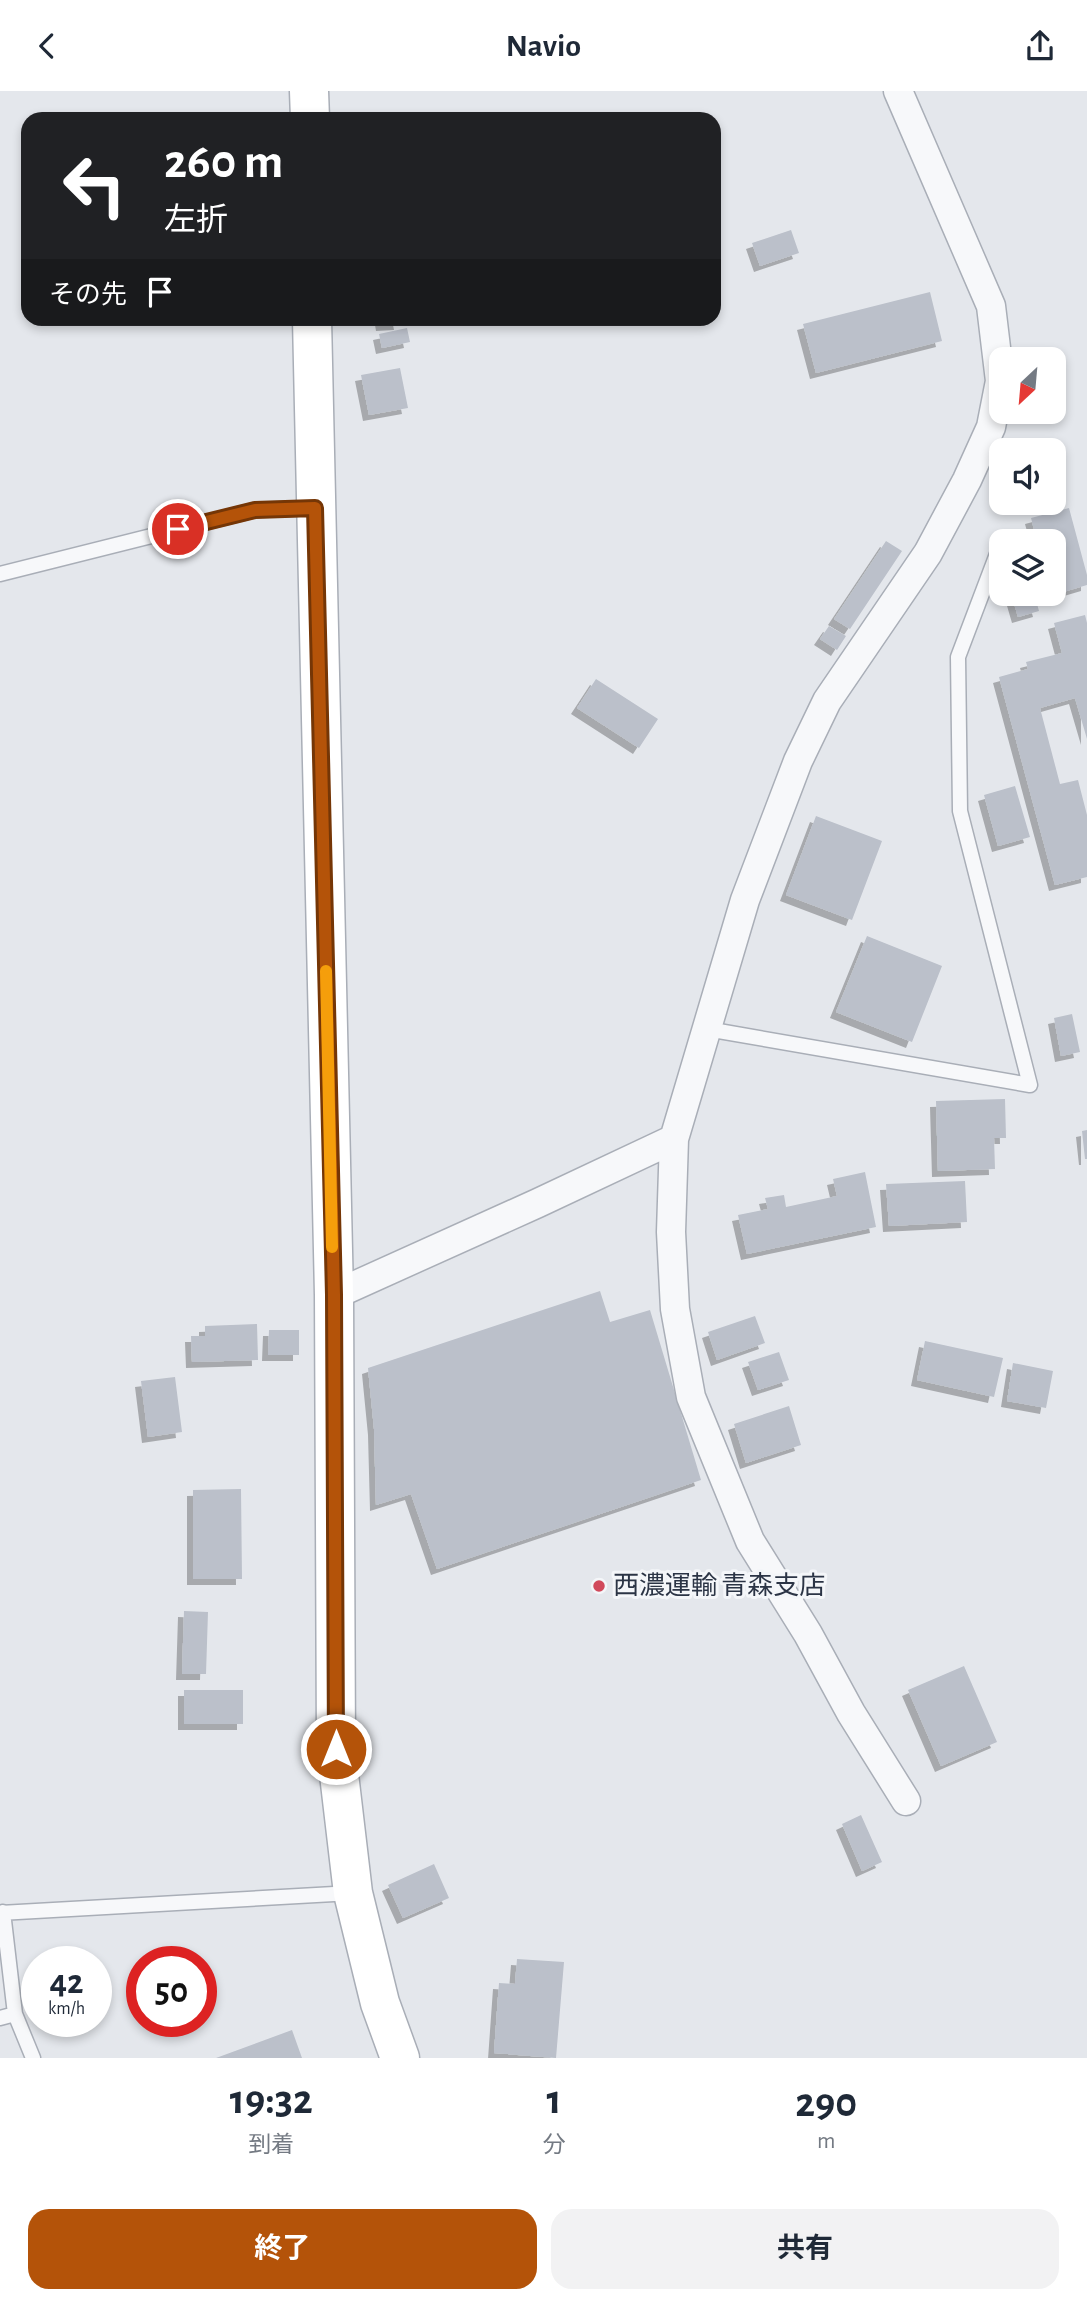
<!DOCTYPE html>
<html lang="ja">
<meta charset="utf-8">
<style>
:root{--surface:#fff;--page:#f2f2f3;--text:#1f2937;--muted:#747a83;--accent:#b45309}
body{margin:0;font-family:"Alegreya Sans","Noto Sans JP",sans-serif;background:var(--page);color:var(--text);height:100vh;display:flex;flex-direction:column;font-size:26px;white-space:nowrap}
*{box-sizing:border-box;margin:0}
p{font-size:23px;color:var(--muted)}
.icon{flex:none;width:38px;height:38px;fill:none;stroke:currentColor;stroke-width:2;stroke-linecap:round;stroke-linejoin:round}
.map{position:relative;height:1967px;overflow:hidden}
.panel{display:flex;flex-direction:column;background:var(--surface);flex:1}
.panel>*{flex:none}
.guide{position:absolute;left:21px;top:21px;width:700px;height:214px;border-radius:21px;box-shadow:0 4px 10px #0003;background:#202124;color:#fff;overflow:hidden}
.needle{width:46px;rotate:206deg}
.fabs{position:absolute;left:989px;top:256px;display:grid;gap:14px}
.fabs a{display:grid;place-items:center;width:77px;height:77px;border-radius:14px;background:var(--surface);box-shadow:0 4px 10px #0003;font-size:35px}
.speed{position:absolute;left:21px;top:1855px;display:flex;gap:14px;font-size:35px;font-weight:700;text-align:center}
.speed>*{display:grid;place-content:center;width:91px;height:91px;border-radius:50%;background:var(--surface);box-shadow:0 4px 10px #0003;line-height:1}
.speed small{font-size:18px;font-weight:400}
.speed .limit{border:10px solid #d22;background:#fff;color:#111}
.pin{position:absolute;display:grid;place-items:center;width:60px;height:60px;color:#fff;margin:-30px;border:4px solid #fff;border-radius:50%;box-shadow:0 2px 7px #0007}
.me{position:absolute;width:77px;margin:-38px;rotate:0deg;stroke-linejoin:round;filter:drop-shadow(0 0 5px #0008)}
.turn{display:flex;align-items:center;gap:24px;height:147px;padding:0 28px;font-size:32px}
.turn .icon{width:91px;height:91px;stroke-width:2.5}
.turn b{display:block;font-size:49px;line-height:60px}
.then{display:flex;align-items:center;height:66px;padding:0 28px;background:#0003;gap:14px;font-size:26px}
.eta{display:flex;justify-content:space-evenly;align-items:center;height:119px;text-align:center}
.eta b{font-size:42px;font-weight:700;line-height:49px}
.primary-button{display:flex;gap:14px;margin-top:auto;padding:14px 28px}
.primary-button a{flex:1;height:80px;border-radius:21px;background:var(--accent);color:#fff;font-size:28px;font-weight:700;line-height:80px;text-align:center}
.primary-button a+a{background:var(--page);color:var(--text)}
header{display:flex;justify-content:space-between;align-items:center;height:91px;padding:0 28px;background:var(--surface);font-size:32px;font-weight:700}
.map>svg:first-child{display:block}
.building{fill:#bbc0ca;filter:url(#shadow)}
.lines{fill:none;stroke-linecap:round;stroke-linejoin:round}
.lane-casing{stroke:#a9aeb7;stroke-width:17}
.street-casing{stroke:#a9aeb7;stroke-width:31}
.secondary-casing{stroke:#a9aeb7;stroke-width:41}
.lane{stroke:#f7f8fa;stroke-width:14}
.street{stroke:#f7f8fa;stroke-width:28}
.secondary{stroke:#fff;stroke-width:38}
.route-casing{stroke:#753606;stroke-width:18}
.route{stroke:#b45309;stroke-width:12}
.slow{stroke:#f59e0b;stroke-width:12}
.poi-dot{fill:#d1495b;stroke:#f4f6f9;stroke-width:2.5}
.labels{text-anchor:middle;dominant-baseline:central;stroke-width:6;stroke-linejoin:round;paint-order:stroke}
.poi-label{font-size:26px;fill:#2b3445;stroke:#f4f6f9;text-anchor:start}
</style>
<header><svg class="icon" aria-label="back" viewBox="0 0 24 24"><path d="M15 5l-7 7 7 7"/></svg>Navio<svg class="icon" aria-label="share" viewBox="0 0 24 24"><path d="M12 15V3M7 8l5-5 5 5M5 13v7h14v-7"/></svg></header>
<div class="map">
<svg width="1087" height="1967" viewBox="0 0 1087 1967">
<defs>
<filter id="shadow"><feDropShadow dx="-6" dy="6" stdDeviation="0" flood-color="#0004"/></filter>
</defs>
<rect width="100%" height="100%" fill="#e4e7ec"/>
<path class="building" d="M791,139L799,162L760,175L752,152Z
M930,201L942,250L816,282L803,233Z
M381,228H399L400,233L382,234Z
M407,237L410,251L382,257L379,243Z
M400,277L408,317L369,324L361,284Z
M1069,417L1087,484V494L1036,509L1039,520L1018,526L1011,502H1054V450H1018L1017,447L1035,442L1031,427Z
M886,450L902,460L850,538L834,528Z
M1085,524L1087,532V648L1075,607L1040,617L1060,693L1078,689L1087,724V786L1055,794L999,586L1028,578L1026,571L1062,562L1054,532Z
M829,535L846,545L837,559L820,548Z
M596,588L658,628L639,657L577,617Z
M1015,695L1030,746L998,755L984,704Z
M816,725L882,750L852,829L786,804Z
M867,845L942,875L912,951L836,921Z
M1072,923L1080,961L1061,965L1054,927Z
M1005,1008L1006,1047H994L995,1078L938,1080L936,1010Z
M1087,1039V1068H1085L1082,1040Z
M865,1081L876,1136L747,1163L738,1124L768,1118L765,1107L784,1104L786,1116L837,1105L833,1088Z
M965,1090L967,1131L889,1135L886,1093Z
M600,1200L610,1231L650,1219L701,1389L437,1478L411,1403L376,1414L374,1338L368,1277Z
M755,1225L765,1252L717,1269L708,1241Z
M257,1233L258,1269L192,1271L191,1245H205V1235Z
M269,1239H299V1264H268Z
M925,1250L1003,1267L994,1306L917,1289Z
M779,1261L789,1289L758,1299L748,1271Z
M1013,1272L1053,1280L1046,1317L1007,1310Z
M175,1286L182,1341L148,1346L141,1290Z
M789,1315L801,1354L746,1372L734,1333Z
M241,1398L242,1488H193V1399Z
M184,1520L208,1521L206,1583H182Z
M964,1575L997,1651L941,1675L908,1599Z
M184,1599H243V1633H184Z
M861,1724L882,1771L862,1780L842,1733Z
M434,1773L449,1807L403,1827L388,1794Z
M517,1868L564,1871L556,1967L494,1962L499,1892L515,1893Z
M292,1939L302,1967H216Z"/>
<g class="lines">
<defs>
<path id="lane" d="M0,483L255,419L314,417
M707,938L1030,994L960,720L958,566L997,463
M3,1821L15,1923L33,1967
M0,1822L352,1802
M0,1927L15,1923"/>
<path id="street" d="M898,0L991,215L1000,290L991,336L967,389L928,462L827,610L798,670L745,809L674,1048L671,1141L675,1218L691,1306L750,1450L808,1543L851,1622L906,1710
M334,1204L538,1112L674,1048"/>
<path id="secondary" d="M309,0L310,28
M312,228L334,1204L336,1658L353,1802L380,1912L400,1967"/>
</defs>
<use href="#lane" class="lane-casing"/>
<use href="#street" class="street-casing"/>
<use href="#secondary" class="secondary-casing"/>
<use href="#lane" class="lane"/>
<use href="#street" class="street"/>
<use href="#secondary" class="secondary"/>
</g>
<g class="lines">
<defs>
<path id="route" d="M178,438L255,419L315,417L334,1204L336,1658"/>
</defs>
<use href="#route" class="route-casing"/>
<use href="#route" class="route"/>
<path class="slow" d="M326,880L332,1156"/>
</g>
<circle class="poi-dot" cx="599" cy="1495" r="7"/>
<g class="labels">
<g class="poi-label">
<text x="613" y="1495">西濃運輸 青森支店</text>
</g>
</g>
</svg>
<div class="fabs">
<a><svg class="needle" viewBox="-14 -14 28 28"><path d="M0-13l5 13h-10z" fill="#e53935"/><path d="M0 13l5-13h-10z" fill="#747a83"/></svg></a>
<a><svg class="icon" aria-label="sound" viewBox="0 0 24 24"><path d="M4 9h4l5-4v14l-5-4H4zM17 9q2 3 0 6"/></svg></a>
<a><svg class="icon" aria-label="layers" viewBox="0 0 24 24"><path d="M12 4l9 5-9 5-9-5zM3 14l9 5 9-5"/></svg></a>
</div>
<div class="speed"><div>42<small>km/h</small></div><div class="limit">50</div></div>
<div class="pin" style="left:178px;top:438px;background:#d93025"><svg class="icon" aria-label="arrive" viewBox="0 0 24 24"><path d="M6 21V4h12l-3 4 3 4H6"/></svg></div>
<svg class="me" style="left:336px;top:1658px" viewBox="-20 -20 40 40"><circle r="17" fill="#b45309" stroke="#fff" stroke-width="3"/><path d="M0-11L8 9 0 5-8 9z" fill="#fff"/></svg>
<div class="guide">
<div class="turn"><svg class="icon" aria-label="left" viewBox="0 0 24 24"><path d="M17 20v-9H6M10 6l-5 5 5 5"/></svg><div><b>260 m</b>左折</div></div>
<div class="then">その先<svg class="icon" aria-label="arrive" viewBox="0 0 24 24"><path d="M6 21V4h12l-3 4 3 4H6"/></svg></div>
</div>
</div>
<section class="panel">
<div class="eta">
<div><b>19:32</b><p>到着</p></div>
<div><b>1</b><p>分</p></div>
<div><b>290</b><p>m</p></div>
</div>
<div class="primary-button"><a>終了</a><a>共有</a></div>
</section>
